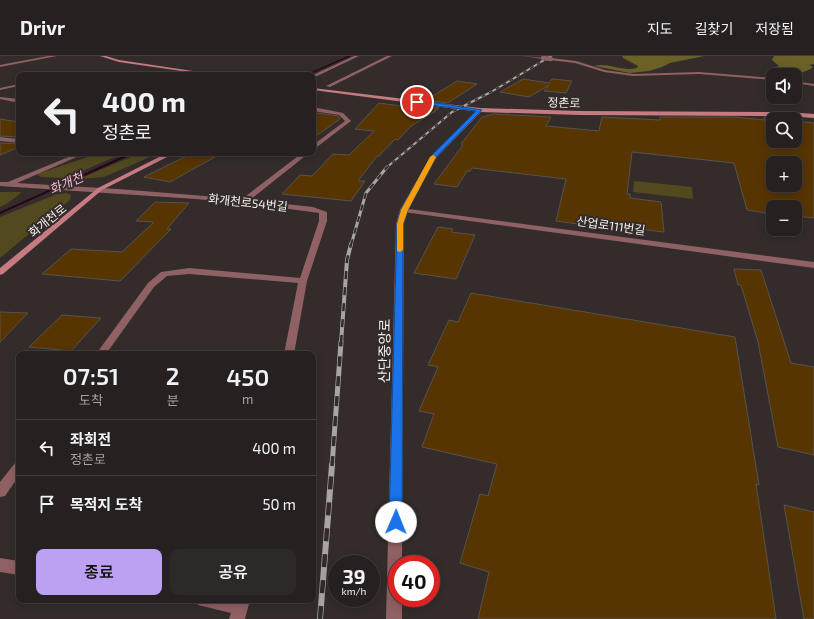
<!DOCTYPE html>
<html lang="ko">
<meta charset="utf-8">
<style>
:root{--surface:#262120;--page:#2e2929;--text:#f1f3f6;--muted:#a4a3a5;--line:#423e3e;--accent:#bca0f2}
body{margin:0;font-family:"Exo 2","Noto Sans KR",sans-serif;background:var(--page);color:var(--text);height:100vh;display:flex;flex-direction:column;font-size:15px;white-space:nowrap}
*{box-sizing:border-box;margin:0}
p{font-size:13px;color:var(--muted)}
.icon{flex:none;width:22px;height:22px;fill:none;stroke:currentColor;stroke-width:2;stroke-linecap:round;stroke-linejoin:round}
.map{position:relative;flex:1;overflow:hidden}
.sheet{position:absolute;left:16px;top:295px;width:300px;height:252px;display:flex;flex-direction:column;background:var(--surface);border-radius:8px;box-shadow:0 2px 10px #0003,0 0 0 1px var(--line)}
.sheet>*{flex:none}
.banner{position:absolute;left:16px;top:16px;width:300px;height:84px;border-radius:8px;box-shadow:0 2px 10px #0003,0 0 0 1px var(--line);background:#262120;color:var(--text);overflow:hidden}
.fabs{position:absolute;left:766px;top:12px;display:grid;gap:8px}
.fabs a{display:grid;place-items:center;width:36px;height:36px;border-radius:8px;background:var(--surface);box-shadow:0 2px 10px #0003,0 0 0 1px var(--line);font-size:20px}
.speed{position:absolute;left:328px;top:499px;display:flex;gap:8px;font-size:20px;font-weight:700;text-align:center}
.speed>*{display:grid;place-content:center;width:52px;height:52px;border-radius:50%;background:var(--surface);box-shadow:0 2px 10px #0003,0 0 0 1px var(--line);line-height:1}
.speed small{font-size:10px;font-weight:400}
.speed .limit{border:6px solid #d22;background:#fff;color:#111}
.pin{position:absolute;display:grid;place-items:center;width:34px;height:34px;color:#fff;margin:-17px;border:2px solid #fff;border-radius:50%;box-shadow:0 1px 4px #0007}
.me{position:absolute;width:44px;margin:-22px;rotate:1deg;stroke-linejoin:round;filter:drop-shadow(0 0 3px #0008)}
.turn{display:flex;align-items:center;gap:14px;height:84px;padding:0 20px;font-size:18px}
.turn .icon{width:52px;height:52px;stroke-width:2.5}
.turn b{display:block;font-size:28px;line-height:34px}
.eta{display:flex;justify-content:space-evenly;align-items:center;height:68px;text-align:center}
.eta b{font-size:24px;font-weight:600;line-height:28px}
.primary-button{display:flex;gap:8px;margin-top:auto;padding:8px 20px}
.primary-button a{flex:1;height:46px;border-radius:8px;background:var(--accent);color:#111;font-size:16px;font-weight:600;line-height:46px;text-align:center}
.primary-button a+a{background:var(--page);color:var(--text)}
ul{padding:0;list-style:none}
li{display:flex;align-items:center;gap:12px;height:56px;padding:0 20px;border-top:1px solid var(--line)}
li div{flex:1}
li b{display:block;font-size:15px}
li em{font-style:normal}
header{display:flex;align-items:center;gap:24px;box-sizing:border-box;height:56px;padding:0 20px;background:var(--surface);border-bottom:1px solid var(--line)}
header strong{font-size:19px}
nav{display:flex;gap:22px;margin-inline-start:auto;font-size:14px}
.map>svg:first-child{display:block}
.green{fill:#524a1e}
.forest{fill:#6b6127}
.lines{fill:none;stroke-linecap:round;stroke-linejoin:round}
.stream{fill:#28001a;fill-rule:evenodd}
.building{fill:#573500;stroke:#58524d;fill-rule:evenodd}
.minor{fill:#8f6064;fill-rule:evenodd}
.tertiary{fill:#8f6064;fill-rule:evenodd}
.secondary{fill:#c67a82;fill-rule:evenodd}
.rail-far4-casing{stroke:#aaa4a2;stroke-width:2}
.rail-far3-casing{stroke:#aaa4a2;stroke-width:3}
.rail-far2-casing{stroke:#aaa4a2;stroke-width:4}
.rail-far1-casing{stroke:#aaa4a2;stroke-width:5}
.rail-casing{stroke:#aaa4a2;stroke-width:6}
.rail-far4{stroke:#332c2a;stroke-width:1.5;stroke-dasharray:4;stroke-linecap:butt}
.rail-far3{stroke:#332c2a;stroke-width:2;stroke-dasharray:6;stroke-linecap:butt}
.rail-far2{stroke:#332c2a;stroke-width:2.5;stroke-dasharray:8;stroke-linecap:butt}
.rail-far1{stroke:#332c2a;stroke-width:3.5;stroke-dasharray:10;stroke-linecap:butt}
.rail{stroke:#332c2a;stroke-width:4.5;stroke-dasharray:13;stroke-linecap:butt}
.minor-bridge{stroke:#8f6064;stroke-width:4.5}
.route{fill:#1a73e8;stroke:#114b97}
.slow{fill:#f59e0b}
.labels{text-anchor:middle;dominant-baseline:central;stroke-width:4;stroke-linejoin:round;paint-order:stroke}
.far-street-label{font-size:12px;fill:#f6f1ef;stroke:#332c2a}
.far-water-label{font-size:13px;font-style:italic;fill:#f8b7db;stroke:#332c2a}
.street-label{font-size:14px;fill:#f6f1ef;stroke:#332c2a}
</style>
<header>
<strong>Drivr</strong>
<nav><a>지도</a><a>길찾기</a><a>저장됨</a></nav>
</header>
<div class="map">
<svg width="814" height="563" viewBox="0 0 814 563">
<rect width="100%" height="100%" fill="#332c2a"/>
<path class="green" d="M100,97H125L65,122L41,121L37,118Z
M140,97H159L104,121L79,123Z
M634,125L692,131L693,143L633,136Z
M0,136H20L21,137L8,147L0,151Z
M66,137L71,139L70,144L0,202V161L57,138Z"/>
<path class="forest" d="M622,0H704L670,7L662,11L649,15L630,17L594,10C608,6 622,16 637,12L638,10L623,2Z
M774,0H814V8L809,9L813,11C804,19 785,19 774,17L771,13L779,10L772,4Z"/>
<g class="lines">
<path class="stream" d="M348,0H351L308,19H305Z
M130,97H135L0,158V156Z"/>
</g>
<path class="building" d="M523,23L549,27L552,23L572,25L566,37L544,35L549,29L529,41L500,36Z
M457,25L477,28L448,47L426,44Z
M379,47L408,51L413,52L417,49L439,52L434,55H436L411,70L398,84L395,83L379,100H377L358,125H365L351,145L282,138L300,119L312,120L333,98L349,99L374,75L355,73Z
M318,57L338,60L340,63L313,82V60Z
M494,58L551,61L546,70L599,75L602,61L660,64V61H734L765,64L764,61L793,62L773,63V85H795V65L814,67V162L795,160V151H773V158L747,154L734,107L632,96L627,138H630V142L661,146L664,176L629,172V175L556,165L566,123L472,112L470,115H467L457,131L434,128L463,89L461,88L482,61ZM773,107H795V129H773Z
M0,63L19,66V81L0,80Z
M0,87L19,88V91L0,99Z
M193,97H222L170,126L144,121Z
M155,146L189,147L167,173H171L120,225L42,218L71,193L122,196L154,166L136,165Z
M438,171L453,173L451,176L475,179L456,223L414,217Z
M734,213L761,214L791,307L814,311V399L778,391L758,286L741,229H738Z
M471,237L735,281L759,429L756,428L776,563H478L489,516L460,507L480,438L488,440L497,408L422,391L434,358L419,355L438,311L428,309L449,264L458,266Z
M0,256L28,257L0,286Z
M62,259L101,262L71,295L29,291Z
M784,449L814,456V563H804Z"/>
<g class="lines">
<path class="minor" d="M48,0H57L0,11V9Z
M354,0H359L313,22V19Z
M522,0L545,2L543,3Z
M551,2L576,5L605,14L633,18L699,16L773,22V24L699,18L633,20L604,16L575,7L550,4Z
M82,17L93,19H66Z
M795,25L814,28V30L795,27Z
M19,28V30L0,34V32Z
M0,41L19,43V47L0,43Z
M313,51L343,57L351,65L313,94V89L345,65L339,59L313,55Z
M0,81L19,83V87L0,85Z
M78,97H86L17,127L118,133L242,143L302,97H309L250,144L313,151L327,156V165L307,225L294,298H284L298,227L189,218L167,220L154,231L106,298H96L148,227L161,216L189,212L300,222L319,165V157L274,151L196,143L0,130V126H8Z
M401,152L814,206V212L404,156L400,154Z
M19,405V420L5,440L0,441V426L15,407Z
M0,502L19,505V519L0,516Z
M195,544H250L245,563H229L231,557L198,549Z"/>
<path class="tertiary" d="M387,0H392L330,31L326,30Z
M478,53L483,54L436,102L408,154L404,168L402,508H397V542H402V563H386L396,168L400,154L431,100Z"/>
<path class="secondary" d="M100,0H106L119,4L220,19H209L119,6Z
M313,32L480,52L580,55L787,56L814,58V62L787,60L580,59L480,56L313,34Z
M167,97H175L102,134L3,218L0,219V212L98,132Z"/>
<defs>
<path id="rail-far4" d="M386,112L452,56L491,36L551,0"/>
<path id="rail-far3" d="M351,189L366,137L387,111"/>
<path id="rail-far2" d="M341,287L347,204L351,188"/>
<path id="rail-far1" d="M332,410L341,286"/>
<path id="rail" d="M320,563L332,409"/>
</defs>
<use href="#rail-far4" class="rail-far4-casing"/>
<use href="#rail-far3" class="rail-far3-casing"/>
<use href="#rail-far2" class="rail-far2-casing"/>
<use href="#rail-far1" class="rail-far1-casing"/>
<use href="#rail" class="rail-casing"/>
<use href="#rail-far4" class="rail-far4"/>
<use href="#rail-far3" class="rail-far3"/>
<use href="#rail-far2" class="rail-far2"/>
<use href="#rail-far1" class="rail-far1"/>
<use href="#rail" class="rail"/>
<path class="minor-bridge" d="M543,2L551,3"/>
</g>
<path class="route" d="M417,44L482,54L435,102L408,154L403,168L402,466L400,470L396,471L391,470L389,466L397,168L401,154L431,100L476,55L415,47Z"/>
<path class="slow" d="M433,99L436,101L408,154L403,168V194L400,196L397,195V168L401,154L430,101Z"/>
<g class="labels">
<g class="far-street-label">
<text transform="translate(564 46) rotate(2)">정촌로</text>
<text transform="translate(248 146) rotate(6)">화개천로54번길</text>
<text transform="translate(47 164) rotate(-39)">화개천로</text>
<text transform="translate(611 169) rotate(8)">산업로111번길</text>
</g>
<g class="far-water-label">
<text transform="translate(66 127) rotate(-24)">화개천</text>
</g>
<g class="street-label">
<text transform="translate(384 295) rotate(-89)">산단중앙로</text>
</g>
</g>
</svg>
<div class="fabs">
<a><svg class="icon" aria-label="sound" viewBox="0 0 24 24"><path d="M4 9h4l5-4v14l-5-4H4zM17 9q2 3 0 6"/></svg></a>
<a><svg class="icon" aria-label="search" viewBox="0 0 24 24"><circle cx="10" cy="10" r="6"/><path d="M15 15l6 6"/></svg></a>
<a>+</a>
<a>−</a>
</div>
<div class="speed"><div>39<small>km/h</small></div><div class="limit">40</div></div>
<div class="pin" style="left:417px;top:46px;background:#d93025"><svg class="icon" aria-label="arrive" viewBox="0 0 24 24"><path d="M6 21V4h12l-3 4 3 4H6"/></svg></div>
<svg class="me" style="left:396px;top:466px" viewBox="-20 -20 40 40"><circle r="19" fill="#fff"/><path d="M0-13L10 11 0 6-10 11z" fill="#1a73e8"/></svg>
<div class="banner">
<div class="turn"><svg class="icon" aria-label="left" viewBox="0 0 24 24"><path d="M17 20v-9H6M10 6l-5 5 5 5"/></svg><div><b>400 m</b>정촌로</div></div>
</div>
<section class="sheet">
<div class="eta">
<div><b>07:51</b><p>도착</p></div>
<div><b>2</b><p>분</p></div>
<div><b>450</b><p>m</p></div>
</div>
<ul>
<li><svg class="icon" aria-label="left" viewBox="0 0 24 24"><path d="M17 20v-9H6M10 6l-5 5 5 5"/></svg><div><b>좌회전</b><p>정촌로</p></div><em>400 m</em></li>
<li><svg class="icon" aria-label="arrive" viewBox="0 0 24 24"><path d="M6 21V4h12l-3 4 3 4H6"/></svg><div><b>목적지 도착</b></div><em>50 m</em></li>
</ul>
<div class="primary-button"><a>종료</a><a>공유</a></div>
</section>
</div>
